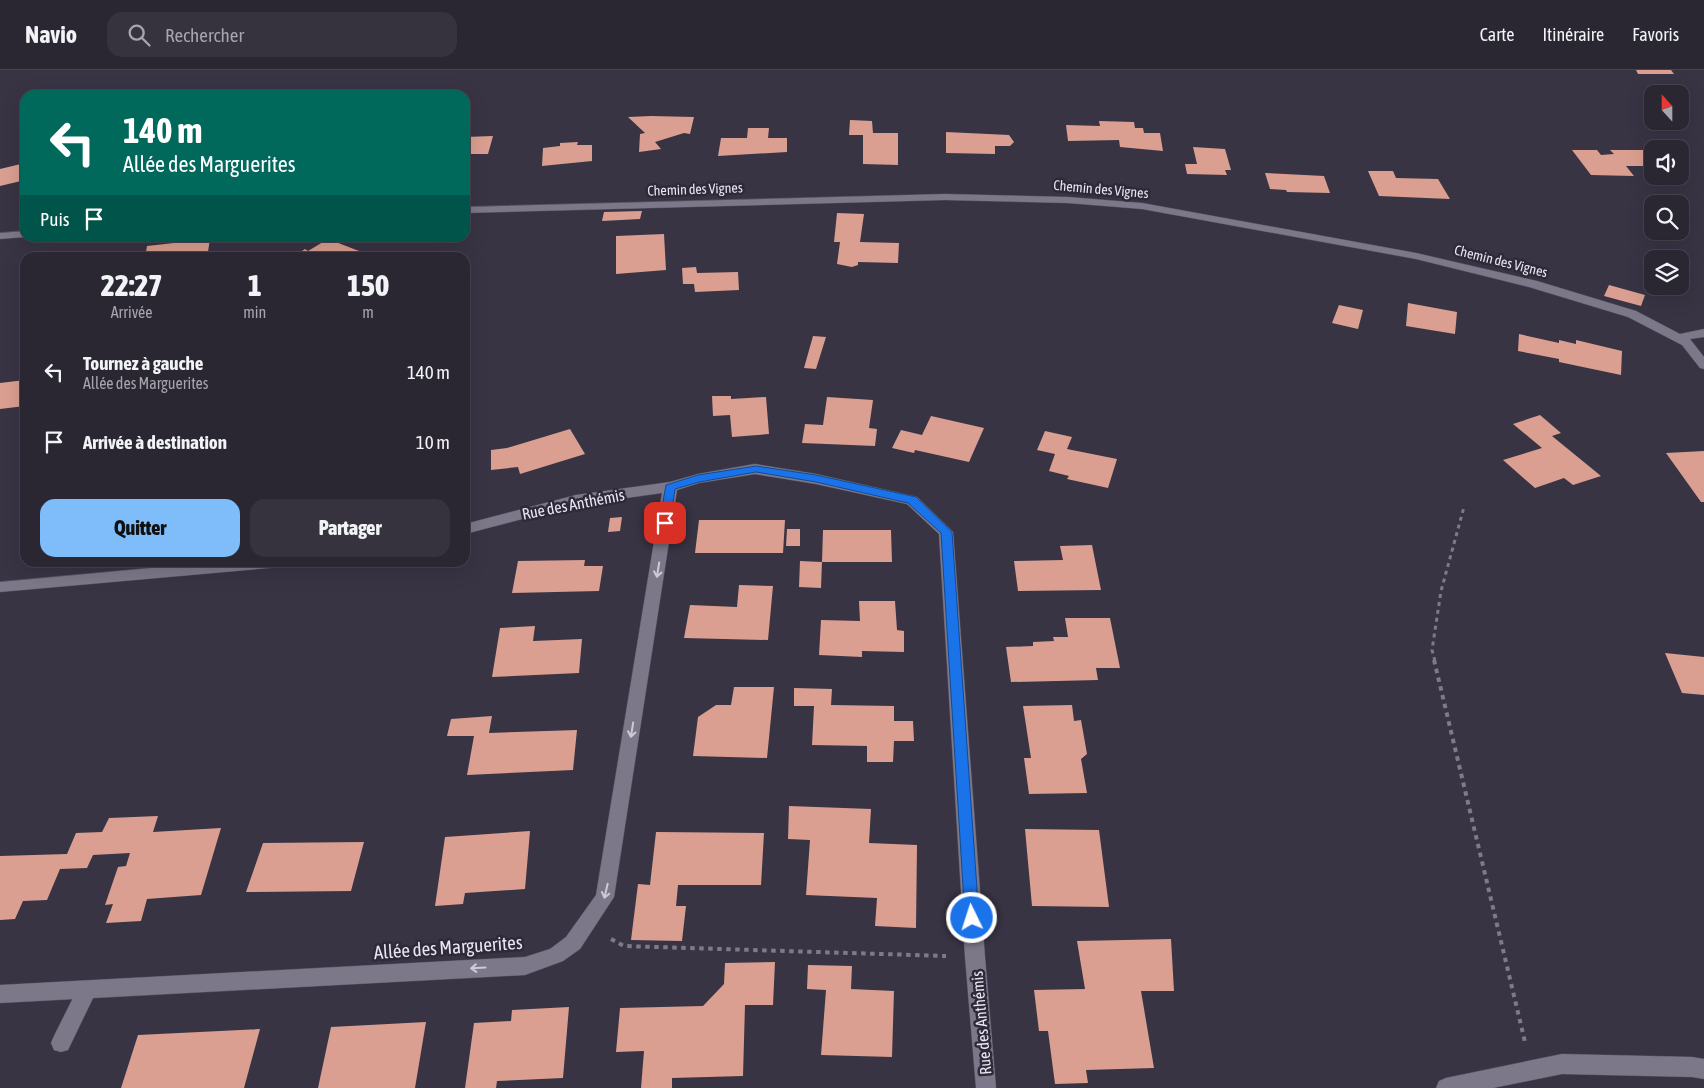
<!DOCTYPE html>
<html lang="fr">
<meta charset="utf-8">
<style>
:root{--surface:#2a2733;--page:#36333f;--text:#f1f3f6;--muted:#a5a5ac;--line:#46444e;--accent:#7ebdf9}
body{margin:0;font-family:"Asap Condensed",sans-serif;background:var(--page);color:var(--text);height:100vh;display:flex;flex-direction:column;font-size:19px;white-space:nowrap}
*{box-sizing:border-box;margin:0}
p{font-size:16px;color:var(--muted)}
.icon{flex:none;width:28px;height:28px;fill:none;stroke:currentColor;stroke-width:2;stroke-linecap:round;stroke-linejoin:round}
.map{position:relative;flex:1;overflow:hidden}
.details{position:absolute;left:20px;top:182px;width:450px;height:315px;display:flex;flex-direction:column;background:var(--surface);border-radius:15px;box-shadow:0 5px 20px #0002,0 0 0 1px var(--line)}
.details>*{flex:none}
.banner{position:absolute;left:20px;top:20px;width:450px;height:152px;border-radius:15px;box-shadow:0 5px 20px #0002,0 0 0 1px var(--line);background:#00695c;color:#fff;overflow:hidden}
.needle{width:32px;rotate:339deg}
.controls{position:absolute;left:1644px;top:15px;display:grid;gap:10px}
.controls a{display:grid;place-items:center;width:45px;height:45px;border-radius:10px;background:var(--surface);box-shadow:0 5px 20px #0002,0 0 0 1px var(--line);font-size:25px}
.pin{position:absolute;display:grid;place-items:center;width:42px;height:42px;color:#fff;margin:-21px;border-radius:10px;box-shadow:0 2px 8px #0006}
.me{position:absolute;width:55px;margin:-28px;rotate:356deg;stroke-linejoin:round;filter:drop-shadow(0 0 4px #0008)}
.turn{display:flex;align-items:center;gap:18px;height:105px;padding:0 20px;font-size:22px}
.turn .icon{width:65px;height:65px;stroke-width:2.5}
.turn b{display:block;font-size:35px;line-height:42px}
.then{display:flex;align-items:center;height:48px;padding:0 20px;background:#0003;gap:10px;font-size:19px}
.eta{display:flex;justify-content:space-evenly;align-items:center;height:85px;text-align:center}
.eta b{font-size:30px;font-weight:800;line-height:35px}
.action{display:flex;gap:10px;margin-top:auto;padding:10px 20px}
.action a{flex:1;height:58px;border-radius:15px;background:var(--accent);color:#111;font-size:20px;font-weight:800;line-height:58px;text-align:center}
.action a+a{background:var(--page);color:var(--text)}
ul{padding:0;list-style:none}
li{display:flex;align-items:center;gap:15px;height:70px;padding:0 20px}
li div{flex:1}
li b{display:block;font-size:19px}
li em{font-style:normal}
header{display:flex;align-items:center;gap:30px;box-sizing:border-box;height:70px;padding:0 25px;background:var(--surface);border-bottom:1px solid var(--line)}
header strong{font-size:24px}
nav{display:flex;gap:28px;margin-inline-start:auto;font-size:18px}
.search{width:350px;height:45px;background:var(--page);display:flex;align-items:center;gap:12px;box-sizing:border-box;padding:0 18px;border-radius:15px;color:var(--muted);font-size:19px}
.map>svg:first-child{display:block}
.building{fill:#da9f91}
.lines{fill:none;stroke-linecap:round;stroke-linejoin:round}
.lane-casing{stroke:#54515d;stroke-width:1}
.street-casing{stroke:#54515d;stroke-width:1}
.path-far1{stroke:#7e7a88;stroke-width:3;stroke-dasharray:4 4;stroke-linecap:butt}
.path{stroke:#7e7a88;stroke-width:4;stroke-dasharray:4.5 4.5;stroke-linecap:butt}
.lane{fill:#7c7889;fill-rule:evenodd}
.street{fill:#7c7889;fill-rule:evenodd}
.oneway{stroke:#cdcad6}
.route{fill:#1a73e8;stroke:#114b97}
.labels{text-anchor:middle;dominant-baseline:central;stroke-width:5;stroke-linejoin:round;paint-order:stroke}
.far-street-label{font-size:14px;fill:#e8e6f0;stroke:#2e2a39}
.street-label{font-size:16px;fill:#e8e6f0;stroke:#2e2a39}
.near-street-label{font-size:19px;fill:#e8e6f0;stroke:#2e2a39}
</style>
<header>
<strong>Navio</strong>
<div class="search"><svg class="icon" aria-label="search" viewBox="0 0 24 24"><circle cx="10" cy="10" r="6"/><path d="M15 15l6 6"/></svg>Rechercher</div>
<nav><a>Carte</a><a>Itinéraire</a><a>Favoris</a></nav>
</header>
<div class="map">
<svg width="1704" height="1018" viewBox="0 0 1704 1018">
<rect width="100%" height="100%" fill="#383444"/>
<path class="building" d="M1636,0H1671L1674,4H1638Z
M651,46L694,47L690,64L684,63L655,72L661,79L639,82L640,64L645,63L628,47Z
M850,50L872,51L873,63H898V95L863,94V65H849Z
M1099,51L1134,52L1135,58H1143L1144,63H1160L1163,81L1120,77L1119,70L1068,71L1066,55L1100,56Z
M748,58H769L768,68H787V82L718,86L721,68H747Z
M946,62L1009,65L1014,72L1010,76H995V84L946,83Z
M493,66L488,84H465V67Z
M578,72L577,75H592V91L542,96L543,78L560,76V73Z
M1193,77L1225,79L1231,100H1225L1227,105L1187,104L1185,94H1197Z
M1572,80H1597L1601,85L1614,84L1610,80H1652V96H1626L1634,106L1591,105Z
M25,93V107L20,108L21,111L0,116V99Z
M1368,101H1393L1396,108L1438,109L1450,129L1379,126Z
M1265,103L1324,106L1330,123L1287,122L1286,120L1270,119Z
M642,141L640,149L602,151L604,142Z
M837,143L864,144L860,172L899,173L898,193L858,192V195L852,197L837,194L840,172H834Z
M664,164L666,200L616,204V166Z
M210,169L207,188H145L147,176Z
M328,169L359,181L348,188H291L305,179L308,181Z
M696,197L697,203L738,202L739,220L695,222L694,214H683L682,198Z
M1609,215L1645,225L1641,236L1604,226Z
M1408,233L1457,242L1455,264L1406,256Z
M1339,235L1363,240L1358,259L1332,253Z
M1519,264L1559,273V270L1576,274V270L1622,281L1621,305L1559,292V289L1518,281Z
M813,266L826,267L816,299L804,298Z
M25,310V336L0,339V313Z
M712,326H731V329L766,327L769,364L732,367L730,345L713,346Z
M827,327L873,330L869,358L877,359L875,376L802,373L805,354L823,355Z
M1540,345L1561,363L1552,366L1601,406L1573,415L1564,408L1535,418L1503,390L1542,378L1513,354Z
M931,346L984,358L969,392L915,380L914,383L892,378L901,360L922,365Z
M570,359L585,384L520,404L518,397L491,400V380L507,378Z
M1045,361L1072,367L1067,379L1117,389L1108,418L1067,409L1069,406L1049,401L1055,384L1037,380Z
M465,381H469L468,422H465Z
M1704,381V432H1701L1666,383Z
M622,447L620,461L608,462L610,448Z
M699,450H785L783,483H695Z
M787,459H800V476H786Z
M823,460H891L892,492H822L821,518L799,517L800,491L822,492Z
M1092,475L1101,520L1018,521L1014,491L1063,490L1060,476Z
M585,490L584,496H603L599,521L512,523L518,491Z
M739,515L773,516L768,570L684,568L690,535L737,537Z
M859,531H895L897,560L904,561V582L862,581V587L819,585L821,550L860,551Z
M1065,548H1110L1120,598H1096L1098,610L1011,612L1006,577L1033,576V572L1054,571L1053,567H1068Z
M535,556L533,571L582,569L579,603L492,607L500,558Z
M1665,583L1704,587V625L1682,623Z
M734,617H774L767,688L693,686L698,647L716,635H731Z
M794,618L832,619L831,635L894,636V651H913L914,671H894L893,692H867V676L812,675L814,636H794Z
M1072,635L1074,651L1081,650L1087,684L1081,689L1087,723L1029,724L1024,688H1031L1023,636Z
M492,646L489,663L577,660L573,700L467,705L474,666H447L451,649Z
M789,736L871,739L869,773L917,775L916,858L875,856L877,828L806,825L810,770L788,769Z
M158,746L153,762L221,758L201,825L147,829L141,851L106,853L113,834L105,835L118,797L126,796L130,783L93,785L87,798L60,799L47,830L23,831L15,849L0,850V786L67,784L76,763L102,762L109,748Z
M1025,759L1099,760L1109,837L1032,836Z
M530,761L525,819L465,823L463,834L435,836L445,767Z
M656,762L764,763L761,815H678L676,836H686L682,871L631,870L638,814L650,815Z
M364,772L351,821L246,822L263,773Z
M1171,869L1174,921H1141L1154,998L1086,1000L1088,1013L1055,1014L1048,961H1039L1034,920L1085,919L1077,871Z
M775,892L773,935H745L743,1006L672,1008V1018H641L644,981L616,982L620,938L703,936L724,914L725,893Z
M808,895L852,896L851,919L894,921L892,987L821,985L826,920L807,919Z
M569,937L563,1008L497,1011L496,1018H465L474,953L511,951L512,940Z
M426,952L415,1018H318L331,957Z
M260,959L244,1018H121L138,965Z"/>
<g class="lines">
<defs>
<path id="lane" d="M87,911L94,914L97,920L94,926L68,980L61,982L54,980L51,973L54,966L80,914Z"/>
<path id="street" d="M945,124L1068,127L1142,133L1416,183L1537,211L1636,241L1680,264L1704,259V267L1690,269L1704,287V299L1700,298L1682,275L1628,247L1529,217L1416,189L1142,139L1068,133L945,130L465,143V137Z
M25,161V167L0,169V163Z
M755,394L816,404L917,427L953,462L985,887L996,1018H976L965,887L939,464L907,434L816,414L755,404L699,413L677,420L614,827L580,879L563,891L525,905L0,933V915L525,887L550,879L566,867L596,825L662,423L576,435L465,464V454L576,425L670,412L698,404Z
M216,492H287L285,496L280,497L0,522V512Z
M1562,984L1692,987L1704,989V1009L1692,1007L1562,1004L1493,1018H1436L1439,1011L1446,1008Z"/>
</defs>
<use href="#lane" class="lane-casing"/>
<use href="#street" class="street-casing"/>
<path class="path-far1" d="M1435,591L1432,580L1441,521L1464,437"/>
<path class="path" d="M1434,590L1525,972
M611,869L624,876L946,886"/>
<use href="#lane" class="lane"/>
<use href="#street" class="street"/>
</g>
<defs><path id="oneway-shaft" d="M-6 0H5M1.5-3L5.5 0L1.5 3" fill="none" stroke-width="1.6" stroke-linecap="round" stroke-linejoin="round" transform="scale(1.25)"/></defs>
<g class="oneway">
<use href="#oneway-shaft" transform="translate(658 500) rotate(99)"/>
<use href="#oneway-shaft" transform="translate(632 660) rotate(99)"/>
<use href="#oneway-shaft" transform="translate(606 821) rotate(103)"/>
<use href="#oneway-shaft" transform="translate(478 898) rotate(177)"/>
</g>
<path class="route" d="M756,396L816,405L916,427L952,462L979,848L977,852L972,854L967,852L965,848L941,463L908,433L816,412L756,402L699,412L675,419L670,453L665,456L661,455L659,453L666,415L698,405Z"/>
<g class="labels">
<g class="far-street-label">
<text transform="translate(695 119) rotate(-2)">Chemin des Vignes</text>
<text transform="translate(1101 119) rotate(5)">Chemin des Vignes</text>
<text transform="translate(1501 191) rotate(14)">Chemin des Vignes</text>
</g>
<g class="street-label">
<text transform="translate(573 434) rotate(-11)">Rue des Anthémis</text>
<text transform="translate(981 953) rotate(-95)">Rue des Anthémis</text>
</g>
<g class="near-street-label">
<text transform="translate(448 877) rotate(-4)">Allée des Marguerites</text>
</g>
</g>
</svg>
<div class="controls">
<a><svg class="needle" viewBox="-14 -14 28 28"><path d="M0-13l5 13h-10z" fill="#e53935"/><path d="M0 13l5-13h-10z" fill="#a5a5ac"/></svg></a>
<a><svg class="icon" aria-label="sound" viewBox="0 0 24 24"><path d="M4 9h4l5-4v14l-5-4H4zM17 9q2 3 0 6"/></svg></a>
<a><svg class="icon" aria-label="search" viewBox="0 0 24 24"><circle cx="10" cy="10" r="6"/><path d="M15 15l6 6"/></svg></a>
<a><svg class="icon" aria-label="layers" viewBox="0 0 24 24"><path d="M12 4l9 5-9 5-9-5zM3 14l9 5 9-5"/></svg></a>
</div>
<div class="pin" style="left:665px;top:453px;background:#d93025"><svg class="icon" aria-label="arrive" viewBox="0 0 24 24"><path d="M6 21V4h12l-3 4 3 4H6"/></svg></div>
<svg class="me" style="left:972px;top:848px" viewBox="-20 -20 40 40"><circle r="17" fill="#1a73e8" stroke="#fff" stroke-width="3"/><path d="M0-11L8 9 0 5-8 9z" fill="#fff"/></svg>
<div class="banner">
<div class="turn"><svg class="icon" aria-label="left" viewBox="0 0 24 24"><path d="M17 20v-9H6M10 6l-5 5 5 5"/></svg><div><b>140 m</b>Allée des Marguerites</div></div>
<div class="then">Puis<svg class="icon" aria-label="arrive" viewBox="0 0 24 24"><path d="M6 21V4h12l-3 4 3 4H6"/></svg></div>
</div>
<section class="details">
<div class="eta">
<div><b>22:27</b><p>Arrivée</p></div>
<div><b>1</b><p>min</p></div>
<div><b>150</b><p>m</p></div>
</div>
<ul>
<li><svg class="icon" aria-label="left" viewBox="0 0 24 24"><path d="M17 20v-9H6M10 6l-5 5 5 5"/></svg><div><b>Tournez à gauche</b><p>Allée des Marguerites</p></div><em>140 m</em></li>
<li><svg class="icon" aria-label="arrive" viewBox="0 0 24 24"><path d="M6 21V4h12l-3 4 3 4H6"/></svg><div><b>Arrivée à destination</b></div><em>10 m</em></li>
</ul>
<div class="action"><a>Quitter</a><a>Partager</a></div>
</section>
</div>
